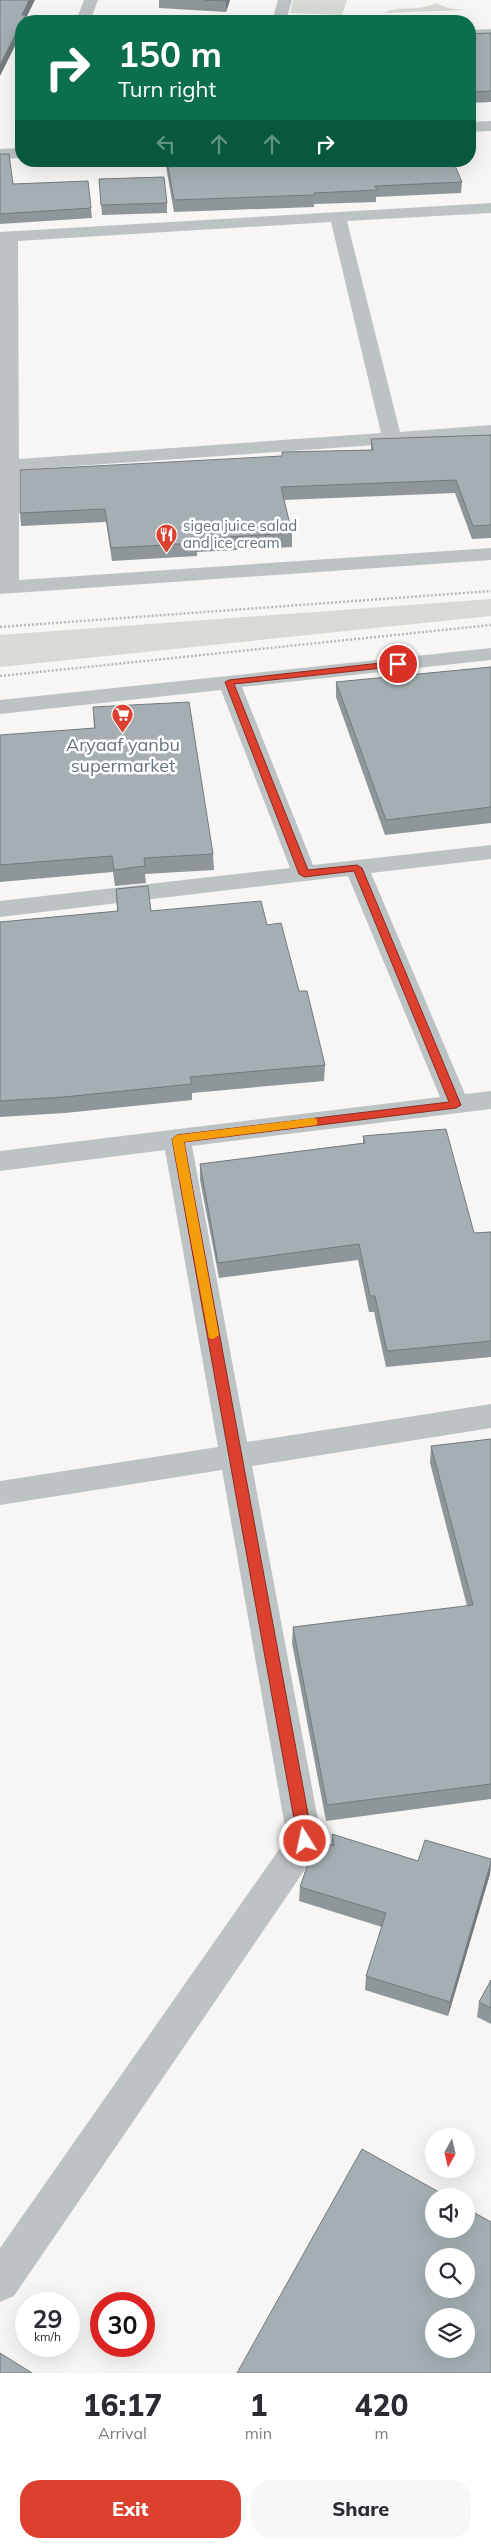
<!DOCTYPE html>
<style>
:root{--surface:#fff;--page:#f7f7f7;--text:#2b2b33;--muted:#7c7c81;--accent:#dc402e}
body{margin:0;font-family:Mulish,sans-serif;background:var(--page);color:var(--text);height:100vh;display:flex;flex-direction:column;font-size:19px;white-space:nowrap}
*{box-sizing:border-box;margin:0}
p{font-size:16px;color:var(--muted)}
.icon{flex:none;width:28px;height:28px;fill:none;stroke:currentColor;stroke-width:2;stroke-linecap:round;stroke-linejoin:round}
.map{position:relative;height:2373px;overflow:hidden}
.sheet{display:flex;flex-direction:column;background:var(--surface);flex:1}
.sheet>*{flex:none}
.hud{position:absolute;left:15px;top:15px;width:461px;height:152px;border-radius:20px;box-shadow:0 5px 20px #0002;background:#0b6e4f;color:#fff;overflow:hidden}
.needle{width:32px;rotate:188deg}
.fabs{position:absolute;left:425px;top:2128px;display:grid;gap:10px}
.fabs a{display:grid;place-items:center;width:50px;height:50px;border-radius:50%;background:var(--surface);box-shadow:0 5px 20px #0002;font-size:25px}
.speed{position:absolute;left:15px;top:2292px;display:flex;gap:10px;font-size:25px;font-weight:700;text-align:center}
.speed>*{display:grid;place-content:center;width:65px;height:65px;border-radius:50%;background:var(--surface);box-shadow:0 5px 20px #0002;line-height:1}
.speed small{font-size:12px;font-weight:400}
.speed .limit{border:8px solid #d22;background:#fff;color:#111}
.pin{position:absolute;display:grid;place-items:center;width:42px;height:42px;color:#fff;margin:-21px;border:2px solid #fff;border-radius:50%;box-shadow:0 1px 5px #0007}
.me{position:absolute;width:55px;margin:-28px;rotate:350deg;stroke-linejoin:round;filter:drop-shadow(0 0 4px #0008)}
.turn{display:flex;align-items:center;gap:18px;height:105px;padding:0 20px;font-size:22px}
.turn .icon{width:65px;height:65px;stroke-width:2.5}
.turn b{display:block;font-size:35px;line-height:42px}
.lanes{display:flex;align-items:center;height:48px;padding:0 20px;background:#0003;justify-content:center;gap:25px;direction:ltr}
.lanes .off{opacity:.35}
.eta{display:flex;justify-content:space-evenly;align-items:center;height:85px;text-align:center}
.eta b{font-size:30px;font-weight:800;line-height:35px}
.action{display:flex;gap:10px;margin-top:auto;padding:10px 20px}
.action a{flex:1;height:58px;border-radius:20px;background:var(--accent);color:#fff;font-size:20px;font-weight:800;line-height:58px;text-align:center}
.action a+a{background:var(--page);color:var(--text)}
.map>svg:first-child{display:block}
.green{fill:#d7dbd3}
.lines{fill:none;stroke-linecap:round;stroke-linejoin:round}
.path{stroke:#b6babc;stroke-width:2.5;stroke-dasharray:2 2;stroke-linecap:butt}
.minor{fill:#bdc3c5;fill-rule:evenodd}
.wall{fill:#8e969a}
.shaded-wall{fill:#747a7d}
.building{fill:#a5afb3;stroke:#747a7d;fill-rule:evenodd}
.route{fill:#dc402e;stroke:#8f2a1e}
.slow{fill:#f59e0b}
.labels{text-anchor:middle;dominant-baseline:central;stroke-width:5;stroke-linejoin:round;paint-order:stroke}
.far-poi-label{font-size:15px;fill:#63757d;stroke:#fff;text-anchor:start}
.poi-label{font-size:18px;fill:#63757d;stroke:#fff}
</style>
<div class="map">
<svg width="491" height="2373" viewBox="0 0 491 2373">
<rect width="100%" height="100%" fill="#f7f6f4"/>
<path class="green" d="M293,0H347L342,15L290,13Z
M436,3L448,8L466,10L384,13C398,5 419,12 436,3Z
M491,599V616L0,667V635Z"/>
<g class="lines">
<path class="path" d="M0,627L491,591
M0,676L491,625"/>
<path class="minor" d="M84,0H98L90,21H76Z
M278,0H292L286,21H272Z
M491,29V37L470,38V30Z
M491,121V131L470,132V122Z
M21,148V158L0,159V149Z
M491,203V213L347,221L400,432L491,425V437L19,470V580L491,548V560L0,594V232ZM331,222L381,433L19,459L18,241Z
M491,648V660L242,687L313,865L491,845V859L371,873L465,1094L491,1091V1109L192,1146L247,1442L491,1404V1428L252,1466L322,1841L317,1852L14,2296L0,2302V2248L287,1838L222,1470L0,1505V1481L218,1447L165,1150L0,1171V1151L440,1097L348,876L0,917V901L290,868L221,690L0,714V700Z"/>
</g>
<path class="wall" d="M159,0H230L226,12L159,8Z
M491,33V102L470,103V34Z
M0,154L13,184L91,208L92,218L0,224Z
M165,161H460L459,166H455L462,182L461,193L376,197V202L314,204V207L174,212Z
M99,179L167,203V213L102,215Z
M491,435V538L472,539L455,493L284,500L292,533V547L197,552V556L112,561L106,522L21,526L20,513L282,456V452L371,450V439Z
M491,667V823L385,835L336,697V682Z
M93,707L213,854L214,870L145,874L146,883L115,886L113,872L0,882V736L94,728Z
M116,889L151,911L267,925L299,991L325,1065L324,1081L192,1093V1100L65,1113L0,1117V922L117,911Z
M363,1136L474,1233L491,1232V1357L386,1367L374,1312H369L358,1260L219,1278L200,1180V1164L363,1143Z
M491,1439V1799L326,1821L292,1643L293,1627L467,1606L430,1463L431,1446Z
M332,1834L418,1861L491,1859L490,1874L448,2016L365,1990L366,1976L382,1927L299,1901L300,1887L331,1846Z
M491,1980V2024L477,2017L479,2002Z"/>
<path class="shaded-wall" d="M29,0H35L26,18V21H22V15Z
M227,0H230L226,12V1Z
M21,23V34L0,76V65Z
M491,1862L490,1874L448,2016L450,2002Z"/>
<path class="building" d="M0,0H29L22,15H26L22,21H21V23L0,65Z
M204,0H227L226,1Z
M491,33V91L470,92V34Z
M0,154H9L13,184L88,181L91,208L0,214Z
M167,161H453L462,182L375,186L377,190L314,193V195L174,200Z
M164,177L167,203L101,205L99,179Z
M491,435V525L473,526L456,480L281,487L292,533L196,539L197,543L111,548L105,509L20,513V470L282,456V452L373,450L371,439Z
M491,667V807L386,820L336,682Z
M189,702L213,854L144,858L145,866L114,870L112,856L0,865V735L95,728L93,707Z
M148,886L151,911L261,901L267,925L281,923L299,991H307L325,1065L190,1077L192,1084L64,1097L0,1101V922L118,911L116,889Z
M446,1129L474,1233L491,1232V1341L387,1351L375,1296H370L359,1244L218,1263L200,1164L365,1143L363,1136Z
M491,1439V1784L327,1805L293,1627L473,1605L431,1446Z
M332,1834L418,1861L425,1840L491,1859V1862L450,2002L366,1976L386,1913L300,1887L314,1846L317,1841L334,1846Z
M491,1980V2008L479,2002Z
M362,2149L446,2196H434V2229H466V2208L491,2222V2373H237ZM434,2256H466V2289H434ZM434,2316H466V2349H434Z
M0,2353L32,2373H0Z"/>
<path class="route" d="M398,661L401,662V666L234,684L308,870L357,865L362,868L461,1105L456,1108L184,1142L313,1841L310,1846L305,1848L300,1846L298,1841L172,1139L177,1135L449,1102L354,871L304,877L299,874L225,682L229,680Z"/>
<path class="slow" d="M313,1118L317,1119V1125L184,1142L219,1335L213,1339L209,1338L172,1139L177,1135Z"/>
<defs>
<symbol id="restaurant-pin" viewBox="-11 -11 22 30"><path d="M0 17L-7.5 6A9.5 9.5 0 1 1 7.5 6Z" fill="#dc402e" stroke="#fff"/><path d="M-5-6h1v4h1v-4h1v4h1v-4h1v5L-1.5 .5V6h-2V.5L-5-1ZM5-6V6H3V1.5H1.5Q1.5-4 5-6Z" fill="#fff"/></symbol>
<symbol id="supermarket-pin" viewBox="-11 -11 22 30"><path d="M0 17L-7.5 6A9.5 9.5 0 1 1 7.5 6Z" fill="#dc402e" stroke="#fff"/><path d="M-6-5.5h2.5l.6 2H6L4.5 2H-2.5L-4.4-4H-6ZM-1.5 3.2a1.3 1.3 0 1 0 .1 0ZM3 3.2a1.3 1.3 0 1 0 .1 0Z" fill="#fff"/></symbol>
</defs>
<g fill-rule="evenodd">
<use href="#restaurant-pin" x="154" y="522" width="25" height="34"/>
<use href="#supermarket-pin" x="110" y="702" width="25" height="34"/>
</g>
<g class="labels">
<g class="far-poi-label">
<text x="183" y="525">sigea juice salad<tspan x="183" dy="17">and ice cream</tspan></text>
</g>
<g class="poi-label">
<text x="123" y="744">Aryaaf yanbu<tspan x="123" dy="21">supermarket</tspan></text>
</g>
</g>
</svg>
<div class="fabs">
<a><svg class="needle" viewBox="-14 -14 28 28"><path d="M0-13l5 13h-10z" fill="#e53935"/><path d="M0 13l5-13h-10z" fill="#7c7c81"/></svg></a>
<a><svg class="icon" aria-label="sound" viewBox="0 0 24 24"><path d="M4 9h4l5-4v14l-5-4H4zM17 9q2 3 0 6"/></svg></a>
<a><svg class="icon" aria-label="search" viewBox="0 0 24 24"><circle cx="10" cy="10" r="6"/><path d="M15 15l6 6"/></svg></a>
<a><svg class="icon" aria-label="layers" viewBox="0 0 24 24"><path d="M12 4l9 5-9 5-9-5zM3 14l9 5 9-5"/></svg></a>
</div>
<div class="speed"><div>29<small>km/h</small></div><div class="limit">30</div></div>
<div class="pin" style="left:398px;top:664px;background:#d93025"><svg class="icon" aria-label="arrive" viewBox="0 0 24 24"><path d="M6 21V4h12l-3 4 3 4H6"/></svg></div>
<svg class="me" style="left:305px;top:1841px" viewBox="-20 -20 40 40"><circle r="17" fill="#dc402e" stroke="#fff" stroke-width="3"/><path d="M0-11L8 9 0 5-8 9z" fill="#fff"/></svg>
<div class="hud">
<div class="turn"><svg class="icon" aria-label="right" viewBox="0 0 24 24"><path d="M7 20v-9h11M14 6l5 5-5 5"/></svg><div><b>150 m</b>Turn right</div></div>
<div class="lanes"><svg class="icon off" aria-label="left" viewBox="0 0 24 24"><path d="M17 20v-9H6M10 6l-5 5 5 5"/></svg><svg class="icon off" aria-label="ahead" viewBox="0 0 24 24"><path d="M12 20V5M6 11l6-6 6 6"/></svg><svg class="icon off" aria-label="ahead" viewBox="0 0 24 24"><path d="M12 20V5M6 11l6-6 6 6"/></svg><svg class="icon" aria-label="right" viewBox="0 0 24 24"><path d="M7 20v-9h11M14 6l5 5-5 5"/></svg></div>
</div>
</div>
<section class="sheet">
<div class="eta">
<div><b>16:17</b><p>Arrival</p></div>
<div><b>1</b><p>min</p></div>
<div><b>420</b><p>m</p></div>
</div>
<div class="action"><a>Exit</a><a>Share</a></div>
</section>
